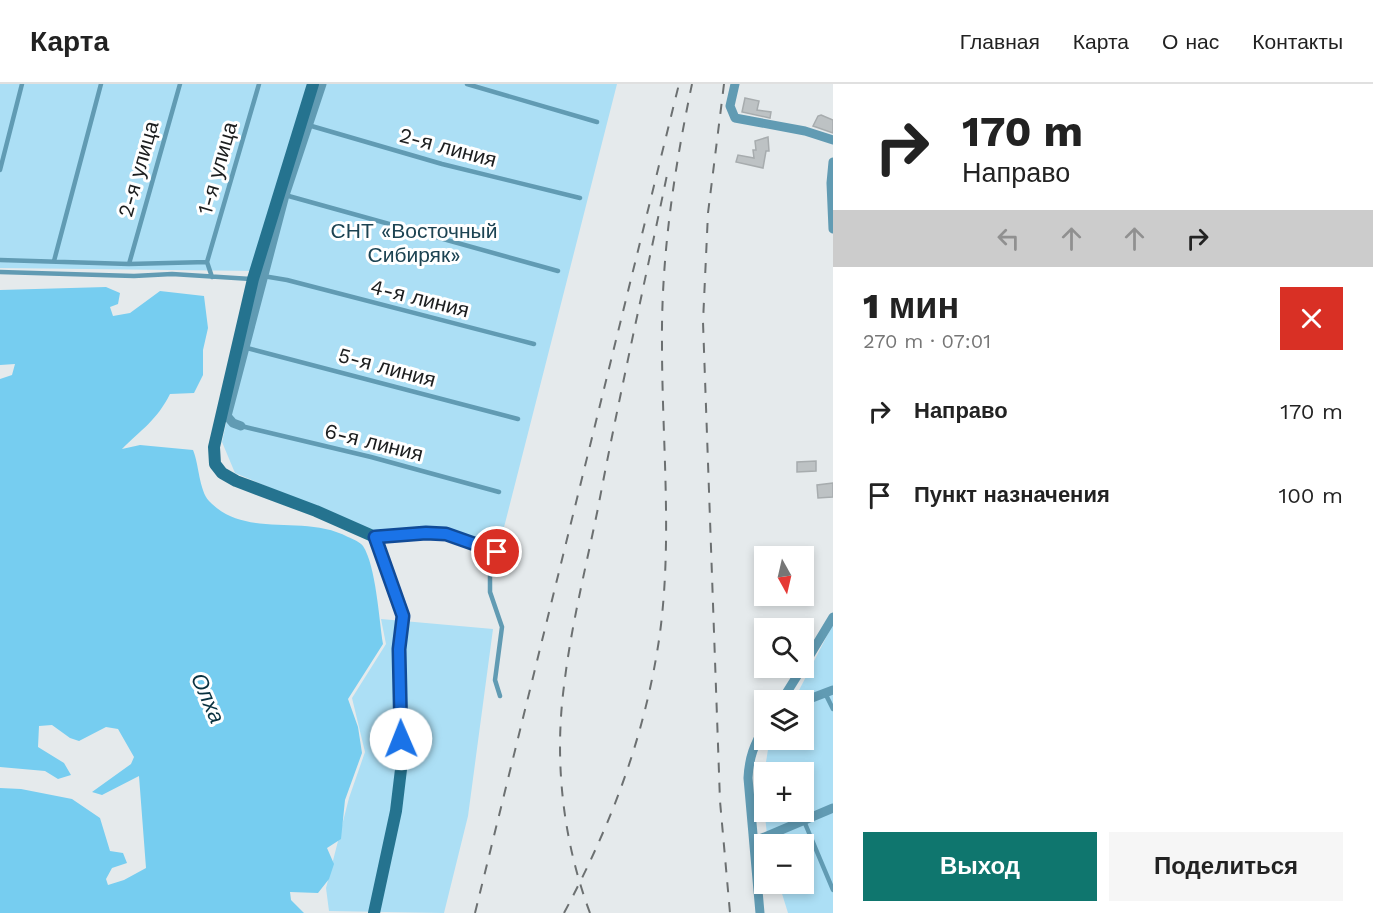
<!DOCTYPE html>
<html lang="ru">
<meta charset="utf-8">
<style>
:root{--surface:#fff;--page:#f6f6f6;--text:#222;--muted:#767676;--line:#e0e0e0;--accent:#0f766e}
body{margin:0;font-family:"Work Sans",sans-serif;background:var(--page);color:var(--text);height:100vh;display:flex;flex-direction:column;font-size:22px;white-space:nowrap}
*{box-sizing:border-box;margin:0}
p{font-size:20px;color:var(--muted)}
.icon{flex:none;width:33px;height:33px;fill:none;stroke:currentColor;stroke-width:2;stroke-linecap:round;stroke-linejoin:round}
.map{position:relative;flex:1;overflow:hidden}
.sheet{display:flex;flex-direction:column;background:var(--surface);width:540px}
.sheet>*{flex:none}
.top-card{background:#fff;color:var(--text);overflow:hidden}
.needle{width:39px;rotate:172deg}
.fabs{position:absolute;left:754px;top:462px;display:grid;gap:12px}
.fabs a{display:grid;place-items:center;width:60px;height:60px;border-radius:0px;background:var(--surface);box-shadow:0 3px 9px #0003;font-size:30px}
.pin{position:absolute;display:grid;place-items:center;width:51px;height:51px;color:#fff;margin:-26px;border:3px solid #fff;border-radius:50%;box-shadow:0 2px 6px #0007}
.me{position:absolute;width:66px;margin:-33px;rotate:359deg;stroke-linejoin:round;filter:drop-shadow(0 0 4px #0008)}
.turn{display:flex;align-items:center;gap:21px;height:126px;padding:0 30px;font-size:27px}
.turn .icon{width:78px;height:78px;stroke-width:2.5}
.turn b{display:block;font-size:42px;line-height:51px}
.lanes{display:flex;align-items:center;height:57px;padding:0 30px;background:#0003;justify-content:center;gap:30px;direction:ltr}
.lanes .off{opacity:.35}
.round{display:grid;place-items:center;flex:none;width:63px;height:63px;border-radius:0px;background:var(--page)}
.headline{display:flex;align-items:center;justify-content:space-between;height:102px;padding:0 30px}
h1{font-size:36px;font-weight:800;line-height:45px}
.primary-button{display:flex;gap:12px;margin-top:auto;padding:12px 30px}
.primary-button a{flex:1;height:69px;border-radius:0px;background:var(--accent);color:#fff;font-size:24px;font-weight:800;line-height:69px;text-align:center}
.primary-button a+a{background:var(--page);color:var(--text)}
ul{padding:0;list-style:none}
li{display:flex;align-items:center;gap:18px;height:84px;padding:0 30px}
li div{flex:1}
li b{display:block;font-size:22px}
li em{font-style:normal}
header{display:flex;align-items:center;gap:36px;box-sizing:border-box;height:84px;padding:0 30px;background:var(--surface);border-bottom:2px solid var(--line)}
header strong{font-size:28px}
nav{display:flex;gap:33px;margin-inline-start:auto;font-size:21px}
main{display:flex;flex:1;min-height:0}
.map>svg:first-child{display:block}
.green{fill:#acdff5;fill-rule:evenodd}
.water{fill:#76cdf0}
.building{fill:#bdc2c4;stroke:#a7acae;stroke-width:1.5}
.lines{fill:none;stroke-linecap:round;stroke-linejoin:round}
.lane{stroke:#619bb3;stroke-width:4.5}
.street{stroke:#619bb3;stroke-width:9}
.secondary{stroke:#25738f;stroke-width:12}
.rail{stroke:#6c7071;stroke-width:2;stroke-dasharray:10 10;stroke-linecap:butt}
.route-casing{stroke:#114b97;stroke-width:15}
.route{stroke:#1a73e8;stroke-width:10}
.labels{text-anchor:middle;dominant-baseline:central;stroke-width:6;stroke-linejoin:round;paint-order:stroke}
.street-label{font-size:21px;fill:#1c1e1f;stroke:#fff}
.park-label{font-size:21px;fill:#1c4352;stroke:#fff}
.water-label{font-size:22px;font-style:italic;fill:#083140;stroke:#fff}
</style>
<header>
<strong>Карта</strong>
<nav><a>Главная</a><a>Карта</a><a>О нас</a><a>Контакты</a></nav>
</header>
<main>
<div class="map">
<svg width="833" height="829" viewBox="0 0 833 829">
<rect width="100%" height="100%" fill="#e5eaec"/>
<path class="green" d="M0,0H617L500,459L425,443L378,449L235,389L222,358L259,187L0,184Z
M381,535L493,545L468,732L444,829L329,827L326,804L349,714L365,668L352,614L386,560Z
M833,540V829H788L779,800H804V760H768L762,704L769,659L771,656H804V616H794ZM765,688H804V728H765Z"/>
<path class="water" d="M106,203L120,209L118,220L110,223L113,232L130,229L160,207L204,212L208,244L203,266V291L194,309L170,310C157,336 141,346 122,365L140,361L193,366C199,380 199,406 209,417C246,456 304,429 348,453C353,455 360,458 363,462C376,482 379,535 383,560L348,615L358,643L362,669L345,716L341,755L327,764L334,780L329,795L318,809L290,808L291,816L304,829H0V704L21,705L72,715L100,734L110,767L123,769L127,779L112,784L106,795L108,801L124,796L146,784L139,692L102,711L92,708L131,680L134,673L118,645L106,643L79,657L70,654L52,641L39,642L38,663L64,679L71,691L58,695L45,687L0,683V295L12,291L15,280L0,281V206Z"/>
<path class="building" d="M745,14L759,17L757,26L771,28L770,34L742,28Z
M821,31L833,36V49L813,42L818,32Z
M768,53L769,67H766L763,84L736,78L738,71L754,74L753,66H756L755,57Z
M816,377V387L797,388V378Z
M833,399V413L818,414L817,401Z"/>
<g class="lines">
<path class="lane" d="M467,0L597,38
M308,41L442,80L580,114
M0,86L22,0
M285,111L558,187
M0,176L129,180L207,178L212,193
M54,177L101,0
M207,178L259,0
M129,180L180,0
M0,188L134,192L172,190L251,195
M263,192L287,196L534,260
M247,264L518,335
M241,342L371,373L499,408
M377,453L425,449L446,450L497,468L490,485V508L502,543L495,596L500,612
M825,609L833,625
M804,737L833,806"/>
<path class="street" d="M735,0L730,22L735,34L805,47L833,56
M833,78L831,99L833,145
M241,342L233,339L227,332L285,111L322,0
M804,581L833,533
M782,616L802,584
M804,617L833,606
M755,757L833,724
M760,829L748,694C749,674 754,660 765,642"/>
<path class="secondary" d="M313,0L253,195L214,363L215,380L222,389L236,397L316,427L375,453L403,532L399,565L402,677L396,727L374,829"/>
<path class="rail" d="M724,0L708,129L703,238L720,717L730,829
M475,829L679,0
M564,829C611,741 644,655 659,556C673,459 662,359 662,261C661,173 674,86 692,0
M590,829C563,757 554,678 564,602C571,542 586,483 598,424C619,313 644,202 667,91"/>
</g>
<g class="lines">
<defs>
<path id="route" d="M401,655L399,565L403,532L375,453L426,449L446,450L497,468"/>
</defs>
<use href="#route" class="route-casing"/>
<use href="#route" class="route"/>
</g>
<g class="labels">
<g class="street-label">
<text transform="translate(448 63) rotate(15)">2-я линия</text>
<text transform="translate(217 84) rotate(-74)">1-я улица</text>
<text transform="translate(138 85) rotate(-74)">2-я улица</text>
<text transform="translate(420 214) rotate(14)">4-я линия</text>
<text transform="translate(387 283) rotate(15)">5-я линия</text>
<text transform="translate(374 358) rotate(14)">6-я линия</text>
</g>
<g class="park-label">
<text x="414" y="146">СНТ «Восточный<tspan x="414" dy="24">Сибиряк»</tspan></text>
</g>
<g class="water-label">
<text transform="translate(208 614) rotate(66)">Олха</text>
</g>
</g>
</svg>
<div class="fabs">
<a><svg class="needle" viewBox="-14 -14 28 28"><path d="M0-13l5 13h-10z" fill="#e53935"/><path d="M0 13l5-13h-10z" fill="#767676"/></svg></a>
<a><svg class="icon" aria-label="search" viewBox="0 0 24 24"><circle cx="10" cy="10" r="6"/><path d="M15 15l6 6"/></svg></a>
<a><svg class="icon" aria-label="layers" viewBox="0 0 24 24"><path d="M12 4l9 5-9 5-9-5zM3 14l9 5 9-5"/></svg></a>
<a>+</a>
<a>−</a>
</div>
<div class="pin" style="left:497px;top:468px;background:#d93025"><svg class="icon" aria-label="arrive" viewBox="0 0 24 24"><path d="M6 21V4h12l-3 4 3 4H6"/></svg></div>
<svg class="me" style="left:401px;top:655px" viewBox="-20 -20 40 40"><circle r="19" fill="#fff"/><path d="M0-13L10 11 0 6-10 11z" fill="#1a73e8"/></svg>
</div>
<section class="sheet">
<div class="top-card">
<div class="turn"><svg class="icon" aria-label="right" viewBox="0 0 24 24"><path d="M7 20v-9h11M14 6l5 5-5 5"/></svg><div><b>170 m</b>Направо</div></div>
<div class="lanes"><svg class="icon off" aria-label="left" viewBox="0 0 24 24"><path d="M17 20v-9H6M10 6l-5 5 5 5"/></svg><svg class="icon off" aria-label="ahead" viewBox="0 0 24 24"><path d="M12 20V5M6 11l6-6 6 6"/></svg><svg class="icon off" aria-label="ahead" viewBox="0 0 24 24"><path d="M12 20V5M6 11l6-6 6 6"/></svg><svg class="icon" aria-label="right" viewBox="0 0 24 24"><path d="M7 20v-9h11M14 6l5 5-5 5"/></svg></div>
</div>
<div class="headline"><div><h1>1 мин</h1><p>270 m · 07:01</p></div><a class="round" style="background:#d93025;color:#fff"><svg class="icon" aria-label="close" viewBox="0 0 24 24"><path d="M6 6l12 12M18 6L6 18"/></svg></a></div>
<ul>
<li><svg class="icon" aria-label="right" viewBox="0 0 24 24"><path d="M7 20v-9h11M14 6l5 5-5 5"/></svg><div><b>Направо</b></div><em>170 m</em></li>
<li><svg class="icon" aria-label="arrive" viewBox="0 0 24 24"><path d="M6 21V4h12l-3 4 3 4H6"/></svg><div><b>Пункт назначения</b></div><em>100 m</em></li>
</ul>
<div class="primary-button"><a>Выход</a><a>Поделиться</a></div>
</section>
</main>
